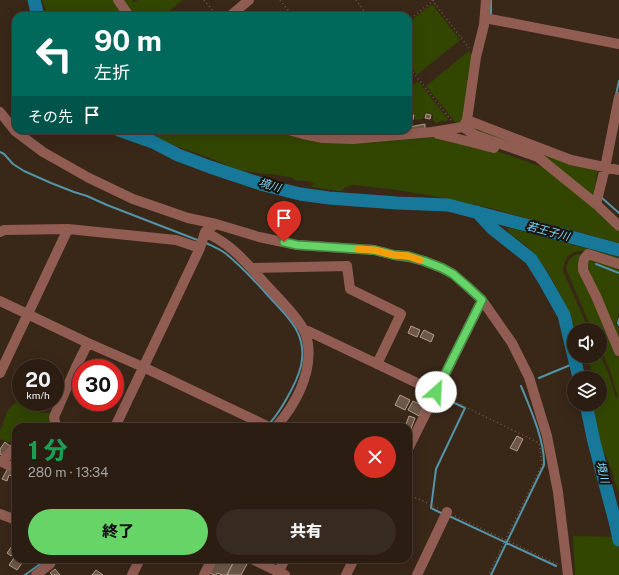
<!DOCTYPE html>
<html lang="ja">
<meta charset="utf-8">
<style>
:root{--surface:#2b1d12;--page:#372a20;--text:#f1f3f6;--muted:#a6a29f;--line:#473b32;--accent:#66d466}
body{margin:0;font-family:"Public Sans","Noto Sans JP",sans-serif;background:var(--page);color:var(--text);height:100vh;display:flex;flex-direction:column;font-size:15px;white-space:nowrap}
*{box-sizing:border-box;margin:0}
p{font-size:13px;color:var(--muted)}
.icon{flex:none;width:22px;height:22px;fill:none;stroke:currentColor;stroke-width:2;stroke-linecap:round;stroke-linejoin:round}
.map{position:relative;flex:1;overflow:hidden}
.panel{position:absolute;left:12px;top:423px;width:400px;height:140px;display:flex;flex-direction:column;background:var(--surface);border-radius:12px;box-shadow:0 4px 16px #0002,0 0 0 1px var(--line)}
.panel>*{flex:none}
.guide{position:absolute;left:12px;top:12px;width:400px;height:122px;border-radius:12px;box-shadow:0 4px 16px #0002,0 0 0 1px var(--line);background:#00695c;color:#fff;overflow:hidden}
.controls{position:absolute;left:567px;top:323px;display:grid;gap:8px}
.controls a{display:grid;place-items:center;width:40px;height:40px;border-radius:50%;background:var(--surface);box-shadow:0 4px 16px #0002,0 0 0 1px var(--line);font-size:20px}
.speed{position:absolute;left:12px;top:359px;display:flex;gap:8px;font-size:20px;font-weight:700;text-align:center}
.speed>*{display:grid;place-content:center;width:52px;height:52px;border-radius:50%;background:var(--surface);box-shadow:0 4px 16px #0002,0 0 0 1px var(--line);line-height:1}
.speed small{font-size:10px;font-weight:400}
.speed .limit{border:6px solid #d22;background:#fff;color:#111}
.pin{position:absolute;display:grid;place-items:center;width:34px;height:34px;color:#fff;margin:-41px -17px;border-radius:50% 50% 50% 0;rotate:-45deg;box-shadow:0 0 4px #0007}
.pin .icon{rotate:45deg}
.me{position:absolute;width:44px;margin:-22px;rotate:26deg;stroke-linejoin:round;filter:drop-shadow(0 0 3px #0008)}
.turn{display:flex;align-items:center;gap:14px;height:84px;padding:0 16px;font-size:18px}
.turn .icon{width:52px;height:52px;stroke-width:2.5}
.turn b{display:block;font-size:28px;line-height:34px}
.then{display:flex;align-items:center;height:38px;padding:0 16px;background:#0003;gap:8px;font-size:15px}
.round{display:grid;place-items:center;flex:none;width:42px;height:42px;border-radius:21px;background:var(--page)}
.summary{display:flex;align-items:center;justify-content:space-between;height:68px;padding:0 16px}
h1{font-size:24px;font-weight:800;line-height:30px;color:#1e9e55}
.cta{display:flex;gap:8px;margin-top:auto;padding:8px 16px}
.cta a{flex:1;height:46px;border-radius:24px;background:var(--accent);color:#111;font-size:16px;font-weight:800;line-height:46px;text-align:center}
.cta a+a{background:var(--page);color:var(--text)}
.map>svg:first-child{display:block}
.green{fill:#324602}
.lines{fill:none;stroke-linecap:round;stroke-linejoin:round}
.stream{stroke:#5394a8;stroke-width:2}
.river{stroke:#177899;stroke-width:13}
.building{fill:#6d5848;stroke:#b59e8c}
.path{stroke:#6e5e50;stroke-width:1.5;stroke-dasharray:1 3;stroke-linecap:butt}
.minor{stroke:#915d53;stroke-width:10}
.route-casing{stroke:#428a42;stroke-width:10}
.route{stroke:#66d466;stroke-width:7}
.slow{stroke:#f59e0b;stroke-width:7}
.labels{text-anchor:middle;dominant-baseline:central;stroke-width:4;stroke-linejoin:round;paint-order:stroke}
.water-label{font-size:11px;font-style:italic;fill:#7dd8fe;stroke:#1a120b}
</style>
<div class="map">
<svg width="619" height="575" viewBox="0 0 619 575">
<rect width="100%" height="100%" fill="#392718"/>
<path class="green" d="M42,0H115L125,16H48Z
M121,0H132L134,3L138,0H183L163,16H131Z
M431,5H433L460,40L417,75L408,63V23Z
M469,51L474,57L464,121L457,124L426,86Z
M418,81L448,119L447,121H442L436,123L433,120V115L431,114L425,113L423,119L415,120L414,114H408V89Z
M475,127L598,169L594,191L596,193L594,199L541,155L477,133L473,128Z
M143,130H283L317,140L425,134L467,143L500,152L545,168L619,229V243L490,208L428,195L390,189L353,185L346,187L341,191H338L313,187L312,186L314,184C307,179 301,182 294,180V179L293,178C276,173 257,174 239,170C226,166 215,159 202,155C192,151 182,149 173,145C162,140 154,134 143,130Z
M508,228L514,229L619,257V261L584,251C570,250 564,258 563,271L589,330H576C565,304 553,276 534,254C527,245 517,239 508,232Z
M577,254H582L596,303L619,356V493L617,488L612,471L607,458L598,443L592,404H600V378H595L586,356H600V355L608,372L616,398L618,397L609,368L600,348V330H592L567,271C565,263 571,257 577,254Z
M591,258L619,266V272L596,263L595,264L619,274V313L616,323L619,330V345L585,269L587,259Z
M21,397V402H39L40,413H50L53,415L55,427H16V442H8L0,439V431L8,410Z
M573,536L619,537V575H575Z"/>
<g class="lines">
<path class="stream" d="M491,0V14
M616,95L619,81
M0,152L4,154L13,164L24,171L51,183L74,192L87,196L107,205L200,241
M601,197L619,213
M206,243C212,246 219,249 225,253C239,264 252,278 264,291C274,303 291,318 297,331C309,355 299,377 287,398C282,407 277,415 270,423
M596,264L619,273
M619,319L618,323L619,325
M539,378L575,363
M438,395L465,408L436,469L431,508L443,514
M449,516L556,566
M25,575L43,562L46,559
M491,575L544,465C545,441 530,408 521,386"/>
<path class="river" d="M34,0L38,16
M119,130L153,142L178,155L210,167L264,185L300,194L329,198L397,203L448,205L530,226L619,250
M477,212L493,229L531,259L543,278L564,315L579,378
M586,404L594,442L616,525L619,540"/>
</g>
<path class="building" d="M426,114L431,115L430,119L425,118Z
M408,115H414L413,120H408Z
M425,124V129L409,132V127Z
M330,130H334V132L342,131V136H332Z
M411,326L420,330L417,337L408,333Z
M424,330L434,335L431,342L420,337Z
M400,395L410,400L405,410L395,405Z
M413,401L424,406L419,416L408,410Z
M409,416L415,418L411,429L408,428V427H405Z
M517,436L523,439L517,451L510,448Z
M5,442L11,447L3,456L0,454V449Z
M8,468L14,470L12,476L9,475L7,481L2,479Z
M12,546L16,549L11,556L7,553Z
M16,555V559H25L17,570L9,565Z
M217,559H235L227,575H222L217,573L216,575H214L210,573Z
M235,559H237L247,564L241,575H227Z
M55,569L60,575H52L50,573Z
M96,570L103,575H92Z"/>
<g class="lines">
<path class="path" d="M204,0L217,16
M280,0L293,16
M356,0L368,16
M432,0L469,48
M408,21L434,0
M408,66L451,120
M443,396L539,443L542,465L488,575
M408,494L438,508
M455,516L557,564L558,567"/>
<path class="minor" d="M118,0L129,16
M230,16L249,0
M485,18L619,44
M619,97L605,168L596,204L619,226
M0,112L15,131L43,152L89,178L133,199L188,218L216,224
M467,120L571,160L619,170
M464,125L467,120L476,57L484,25L486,0
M289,130L303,134L323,138L353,139L432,132L463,127L475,135L538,157L596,204
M438,134L455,138L494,148
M0,232L4,230L68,229L176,240L200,248
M205,232C215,237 225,243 233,250C246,261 257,275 269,288C281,301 295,314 304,330C306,334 307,339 308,344C312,375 295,405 276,427
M619,264L588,254L584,259L583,264V270L596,296L619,351
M252,268L347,266L350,289L401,314L377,364
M0,301L88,343L143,367L269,427
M304,331H308L436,392
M0,373L68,229
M57,427L55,422L54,417L76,367L88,343
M115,427L200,248L205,232L208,229L216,224L259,237L297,245L374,250L394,255L408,257L424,261L442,268L453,274L468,287L482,300L512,343L529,377L547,436L558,492L568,575
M408,449L482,300
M0,461L16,469
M2,462L16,446
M0,514L16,520
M252,559L285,575
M36,575L50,564L53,559
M132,575L140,559
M204,575L212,559
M277,575L285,559
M346,575L354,559
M417,575L447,512"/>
</g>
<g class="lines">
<defs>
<path id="route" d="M284,242L297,245L374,250L394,255L408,256L424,261L442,268L453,274L468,287L482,300L436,392"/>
</defs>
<use href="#route" class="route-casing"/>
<use href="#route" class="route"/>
<path class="slow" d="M358,249L374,250L394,255L408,256L420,260"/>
</g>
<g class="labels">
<g class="water-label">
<text transform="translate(270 185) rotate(17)">境川</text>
<text transform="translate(548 231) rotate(15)">若王子川</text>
<text transform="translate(603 472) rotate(76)">境川</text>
</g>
</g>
</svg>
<div class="controls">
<a><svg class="icon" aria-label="sound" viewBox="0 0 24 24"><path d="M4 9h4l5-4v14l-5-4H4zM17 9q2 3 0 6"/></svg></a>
<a><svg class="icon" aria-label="layers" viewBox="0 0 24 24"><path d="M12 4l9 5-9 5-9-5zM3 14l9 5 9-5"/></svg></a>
</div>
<div class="speed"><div>20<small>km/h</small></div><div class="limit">30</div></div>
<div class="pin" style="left:284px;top:242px;background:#d93025"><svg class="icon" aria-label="arrive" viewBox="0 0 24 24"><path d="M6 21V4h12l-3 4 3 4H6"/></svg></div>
<svg class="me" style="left:436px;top:392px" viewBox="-20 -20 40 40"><circle r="19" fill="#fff"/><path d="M0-13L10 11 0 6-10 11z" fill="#66d466"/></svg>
<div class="guide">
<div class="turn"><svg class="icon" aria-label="left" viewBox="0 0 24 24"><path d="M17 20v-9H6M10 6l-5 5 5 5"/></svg><div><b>90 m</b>左折</div></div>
<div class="then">その先<svg class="icon" aria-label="arrive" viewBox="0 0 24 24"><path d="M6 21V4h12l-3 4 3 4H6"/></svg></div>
</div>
<section class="panel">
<div class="summary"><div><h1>1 分</h1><p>280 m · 13:34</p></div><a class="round" style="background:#d93025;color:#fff"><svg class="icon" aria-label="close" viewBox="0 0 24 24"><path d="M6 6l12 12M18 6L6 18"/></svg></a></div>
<div class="cta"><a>終了</a><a>共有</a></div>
</section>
</div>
